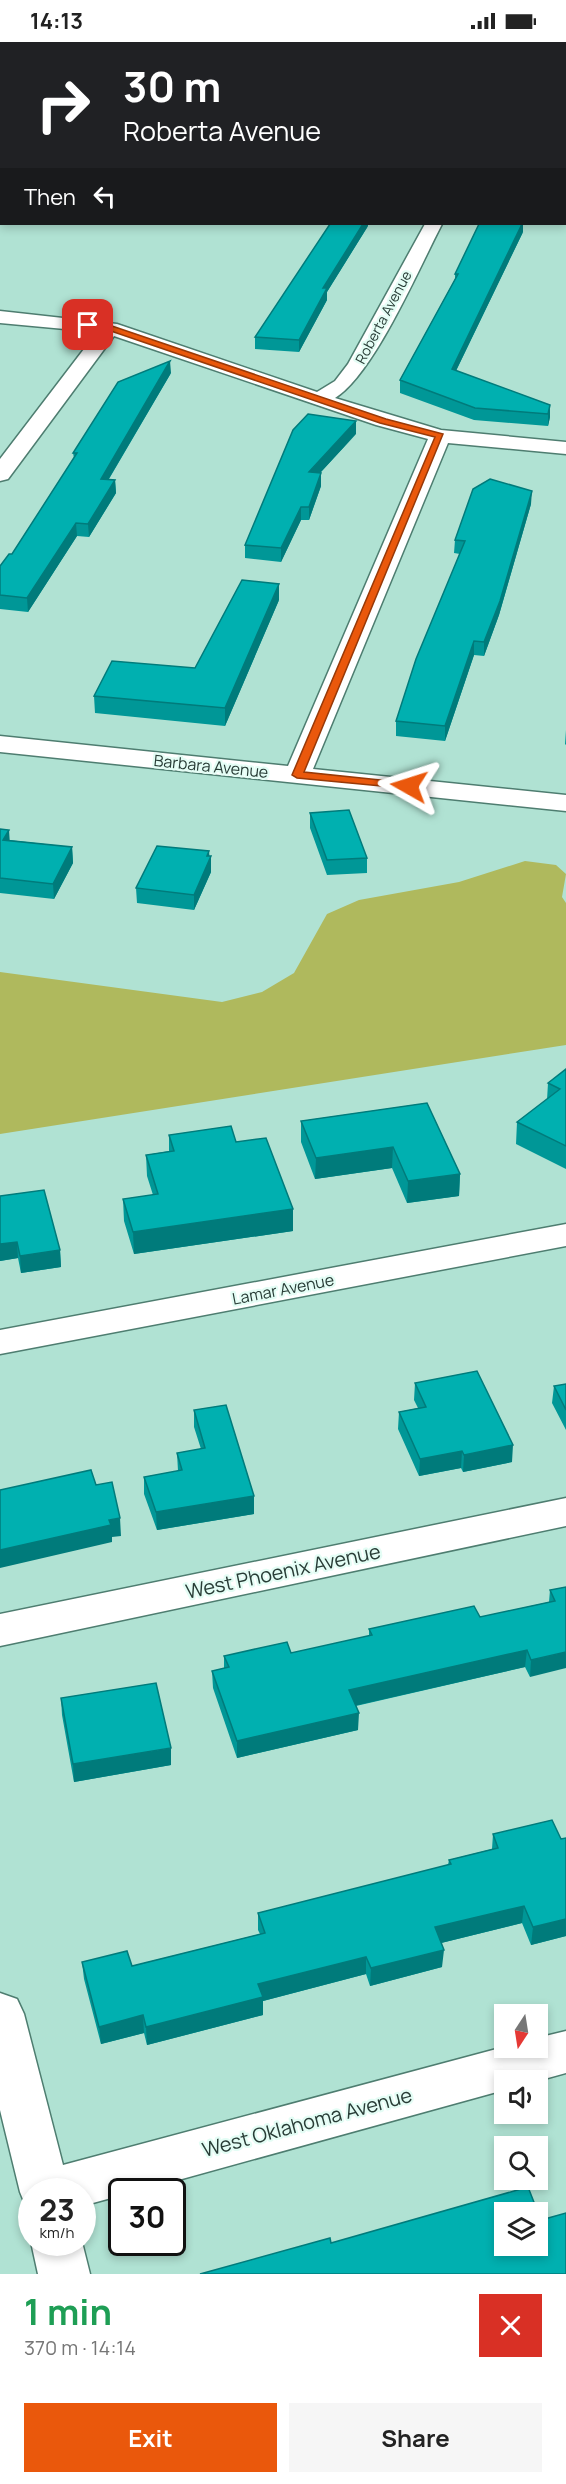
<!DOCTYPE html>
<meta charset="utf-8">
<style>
:root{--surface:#fff;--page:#f6f6f6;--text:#222;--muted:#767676;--accent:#ea580c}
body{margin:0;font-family:Manrope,sans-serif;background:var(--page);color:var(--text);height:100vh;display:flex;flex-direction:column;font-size:22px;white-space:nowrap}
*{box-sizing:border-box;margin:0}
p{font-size:20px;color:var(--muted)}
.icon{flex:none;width:33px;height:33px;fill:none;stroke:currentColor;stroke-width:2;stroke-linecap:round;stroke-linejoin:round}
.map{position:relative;height:2232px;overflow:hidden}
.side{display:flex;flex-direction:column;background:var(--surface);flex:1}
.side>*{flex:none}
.top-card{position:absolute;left:0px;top:0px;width:567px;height:183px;box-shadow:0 3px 9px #0003;background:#202124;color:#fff;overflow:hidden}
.needle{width:39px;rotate:192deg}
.buttons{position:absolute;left:494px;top:1962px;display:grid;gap:12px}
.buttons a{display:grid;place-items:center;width:54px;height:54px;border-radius:0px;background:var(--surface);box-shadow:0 3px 9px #0003;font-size:30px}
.speed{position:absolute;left:18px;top:2136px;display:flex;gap:12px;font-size:30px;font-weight:700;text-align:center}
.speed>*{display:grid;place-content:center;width:78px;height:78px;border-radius:50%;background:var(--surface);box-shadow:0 3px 9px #0003;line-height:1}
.speed small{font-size:15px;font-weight:400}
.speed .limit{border:3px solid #111;border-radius:9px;background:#fff;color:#111}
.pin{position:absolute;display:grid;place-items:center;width:51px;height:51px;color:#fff;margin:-26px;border-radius:12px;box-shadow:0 3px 9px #0006}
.me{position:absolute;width:66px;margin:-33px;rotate:276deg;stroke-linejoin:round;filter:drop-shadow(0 0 4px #0008)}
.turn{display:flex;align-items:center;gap:21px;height:126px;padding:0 24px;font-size:27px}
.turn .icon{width:78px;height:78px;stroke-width:2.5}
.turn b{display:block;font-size:42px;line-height:51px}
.then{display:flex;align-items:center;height:57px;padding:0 24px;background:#0003;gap:12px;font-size:22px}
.round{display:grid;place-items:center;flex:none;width:63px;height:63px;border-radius:0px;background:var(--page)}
.headline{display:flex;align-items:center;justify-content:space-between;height:102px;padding:0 24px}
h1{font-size:36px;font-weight:700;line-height:45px;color:#1e9e55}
.button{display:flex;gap:12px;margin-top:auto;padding:12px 24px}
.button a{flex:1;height:69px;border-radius:0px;background:var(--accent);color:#fff;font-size:24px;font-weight:700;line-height:69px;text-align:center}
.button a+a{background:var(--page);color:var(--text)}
.status{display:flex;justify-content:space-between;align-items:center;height:42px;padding:0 30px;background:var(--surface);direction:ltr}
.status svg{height:16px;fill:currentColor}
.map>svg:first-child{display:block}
.water{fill:#afb95d}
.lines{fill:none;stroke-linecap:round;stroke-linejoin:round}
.minor-casing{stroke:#4e7d70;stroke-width:3}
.major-casing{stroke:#ab8091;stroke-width:3}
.minor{fill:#fff;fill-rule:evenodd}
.major{fill:#f7c8da;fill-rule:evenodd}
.wall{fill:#009797}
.shaded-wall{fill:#007b7b}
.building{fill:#00b0b0;stroke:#007b7b;stroke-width:1.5;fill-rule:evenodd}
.route{fill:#ea580c;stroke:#983908;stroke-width:1.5}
.labels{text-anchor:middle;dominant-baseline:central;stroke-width:4.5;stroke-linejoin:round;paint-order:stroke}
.far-street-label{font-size:14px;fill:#283c36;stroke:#e4fdf5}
.street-label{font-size:16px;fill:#283c36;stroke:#e4fdf5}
.near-street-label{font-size:20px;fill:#283c36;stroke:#e4fdf5}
</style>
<div class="status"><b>14:13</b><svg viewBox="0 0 49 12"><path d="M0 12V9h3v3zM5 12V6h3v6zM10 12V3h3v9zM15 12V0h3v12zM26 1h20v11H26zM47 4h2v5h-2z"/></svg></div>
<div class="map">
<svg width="566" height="2232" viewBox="0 0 566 2232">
<rect width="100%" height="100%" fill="#b0e2d3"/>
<path class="water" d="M525,819L556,823L566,832L562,855L566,861V1003L0,1092V930L222,960L262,950L294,931L327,872L359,858L459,840Z"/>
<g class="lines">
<defs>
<path id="minor" d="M280,0H294L279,2Z
M0,48L2,49V59L0,58Z
M425,182H442C419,226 374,332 335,356L441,388L566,400V412L448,401L313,727L566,753V769L0,710V694L288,724L428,397L376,383L114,294L8,437L0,439V417L97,290L0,281V269L117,282L317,350L335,339L348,322Z
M566,1182V1204L0,1312V1288Z
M566,1456V1484L0,1604V1572Z
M0,1951L17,1957L24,1972L63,2123L504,2005L537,2006V1996L566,1989V2031L537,2039L504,2038V2048L135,2150H122V2153L82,2164V2150H32V2168L27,2167L20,2150L0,2068Z
M32,2198V2200H82L90,2232H38L31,2200Z"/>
<path id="major" d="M0,128H2V138H0Z"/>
</defs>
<use href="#minor" class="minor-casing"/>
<use href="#major" class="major-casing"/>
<use href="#minor" class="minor"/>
<use href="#major" class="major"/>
</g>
<path class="wall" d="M368,184L327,250V258L299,310L255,307V295Z
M523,190L456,329L550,363V375L548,384L474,378L400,351V338L455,237V232Z
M171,331L109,437L115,438L116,451L89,495L77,494L28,570L0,567V524L12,512L74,416L73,411Z
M356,392L320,431L321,444L309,478H301L281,520L245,516V503Z
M531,462L499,573L484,614L474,613L445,699L396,694V679L460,512L454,511L455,498Z
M279,558L225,684L95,671L94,654L195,626Z
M566,688V703L565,702Z
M310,771L367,816V831L327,833L310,786Z
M0,787L9,788V798L72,805L73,821L54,857L0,851Z
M209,809L211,830L194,868L137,861L136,846Z
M566,1027V1127L516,1102L517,1080L547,1058L548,1041Z
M427,1061L460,1132L459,1154L407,1161L392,1126L315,1137L301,1100V1079Z
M169,1093L236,1100L293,1167V1189L134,1212L124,1179L123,1157L153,1153L147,1134L146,1113L169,1109Z
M0,1154L60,1208L61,1225L21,1231L18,1216L0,1219Z
M415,1341L512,1420L463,1430L461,1426L419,1434L398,1387L399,1370L418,1366L414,1358Z
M566,1342V1388L552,1361L554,1344Z
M194,1368L254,1454V1472L157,1488L144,1452V1435L178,1429L177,1411L201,1407L194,1385Z
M566,1545L530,1635L525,1625L356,1664L358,1688L237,1716L213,1646L212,1629L224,1626V1614L291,1611L369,1594V1587L480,1575L549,1560L550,1548Z
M61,1656L171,1723L74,1740L62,1673Z
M493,1792L561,1797L566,1796V1894L531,1903L522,1881L441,1901L442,1925L370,1944L366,1932L263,1959V1973L147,2003L144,1991L101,2002L84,1937L82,1920L132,1924L260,1892L258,1888V1871L448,1823L449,1818L492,1807Z"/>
<path class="shaded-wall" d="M363,182H368V184L327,250V258L299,310V298L323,246Z
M522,182H523V190L451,339L452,327Z
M170,319L171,331L101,450V437Z
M550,363V375L548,384V372Z
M356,379V392L309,443V430Z
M321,431V444L309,478V465Z
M115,438L116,451L89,495L88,482Z
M532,449L531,462L499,573L484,614V600Z
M301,465V478L281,520V506Z
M76,481L77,494L28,570L27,556Z
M279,542V558L225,684V666Z
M474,599V613L445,699V684Z
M9,788L10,803L3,798Z
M72,805L73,821L54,857L53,842Z
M209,809V819L211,814V830L194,868V853Z
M393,1105L392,1126L315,1137L316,1116Z
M460,1132L459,1154L407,1161L408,1139Z
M293,1167V1189L134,1212L133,1190Z
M17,1200L18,1216L0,1219V1202Z
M60,1208L61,1225L21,1231L20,1214Z
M513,1403L512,1420L463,1430L464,1413Z
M462,1409L461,1426L419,1434L420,1417Z
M254,1454V1472L157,1488L156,1470Z
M120,1476L121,1494L112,1495V1500L0,1526V1508L109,1478Z
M527,1608L525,1625L349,1665V1648Z
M566,1610V1626L530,1635L531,1618Z
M359,1671L358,1688L237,1716V1699Z
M171,1706V1723L74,1740L73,1722Z
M524,1864L522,1881L433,1903L435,1885Z
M566,1877V1894L531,1903L533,1885Z
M444,1908L442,1925L370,1944L371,1926Z
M366,1915V1932L263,1959V1973L147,2003L146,1985L258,1942Z
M143,1973L144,1991L101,2002L99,1985Z"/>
<path class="building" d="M343,0H385L384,2H342Z
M475,0H541L540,2H474Z
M330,182H363L323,246H327L299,298L255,295Z
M479,182H522L452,327L550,363L548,372L475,366L400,338L458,232H455Z
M170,319L101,437L115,438L88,482L76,481L27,556L0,553V524L9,512H12L77,411H73L118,340Z
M308,372L356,379L309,430L321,431L309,465H301L281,506L245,503L293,388Z
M490,437L532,449L500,559L484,600L474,599L445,684L396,679L416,617L465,499L455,498L473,447Z
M242,538L279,542L225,666L94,654L112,619L195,626Z
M349,768L367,816L327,818L310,771Z
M0,787L9,788L3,798L72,805L53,842L0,836Z
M157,804L209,809L207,814H211L194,853L136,846Z
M566,1027V1104L517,1080L560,1047L548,1041Z
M427,1061L460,1132L408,1139L393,1105L316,1116L301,1079Z
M231,1084L236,1100L266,1096L293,1167L133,1190L123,1157L158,1152L146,1113L174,1109L169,1093Z
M44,1148L60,1208L20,1214L17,1200L0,1202V1154Z
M477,1329L513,1403L464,1413L462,1409L420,1417L399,1370L426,1365L415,1341Z
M566,1342V1368L554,1344Z
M226,1363L254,1454L156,1470L144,1435L182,1428L177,1411L205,1406L194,1368Z
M91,1428L96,1443L112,1440L120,1476L109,1478L111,1483L0,1508V1448Z
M566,1545V1610L531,1618L527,1608L349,1648L359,1671L237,1699L212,1629L229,1625L224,1614L287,1600L291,1611L372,1593L369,1587L474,1564L480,1575L555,1559L550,1548Z
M156,1641L171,1706L73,1722L61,1656Z
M552,1778L561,1797L566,1796V1877L533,1885L524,1864L435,1885L444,1908L371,1926L366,1915L258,1942L263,1955L146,1985L143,1973L99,1985L82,1920L127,1909L132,1924L265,1891L258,1871L451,1822L449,1818L498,1806L493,1792Z
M528,2145L541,2178L566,2171V2232H200L330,2196L331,2201ZM504,2170H537V2204H504Z"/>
<path class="route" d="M88,281L112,284L386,377L443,392L304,730L409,741L415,744L413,747L297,736L292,733L435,395L380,381L108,288L86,285Z"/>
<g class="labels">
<g class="far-street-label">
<text transform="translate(383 275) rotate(-62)">Roberta Avenue</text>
</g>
<g class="street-label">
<text transform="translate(211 724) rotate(6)">Barbara Avenue</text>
<text transform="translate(283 1247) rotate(-11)">Lamar Avenue</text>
</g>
<g class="near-street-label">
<text transform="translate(283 1529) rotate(-12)">West Phoenix Avenue</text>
<text transform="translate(307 2080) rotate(-15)">West Oklahoma Avenue</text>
</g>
</g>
</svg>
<div class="buttons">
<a><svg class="needle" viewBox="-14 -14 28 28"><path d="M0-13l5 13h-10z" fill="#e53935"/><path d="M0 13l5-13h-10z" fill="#767676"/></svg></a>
<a><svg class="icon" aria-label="sound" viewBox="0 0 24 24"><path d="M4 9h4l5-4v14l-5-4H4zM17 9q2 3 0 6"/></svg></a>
<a><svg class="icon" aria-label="search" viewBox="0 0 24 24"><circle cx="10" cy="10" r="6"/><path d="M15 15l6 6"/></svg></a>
<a><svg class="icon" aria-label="layers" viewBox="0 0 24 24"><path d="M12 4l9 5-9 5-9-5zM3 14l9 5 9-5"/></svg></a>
</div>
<div class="speed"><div>23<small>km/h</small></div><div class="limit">30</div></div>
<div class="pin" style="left:88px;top:283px;background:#d93025"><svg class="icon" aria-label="arrive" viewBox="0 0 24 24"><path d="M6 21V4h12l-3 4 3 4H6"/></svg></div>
<svg class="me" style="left:409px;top:744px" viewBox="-20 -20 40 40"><path d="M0-17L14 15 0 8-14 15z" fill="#ea580c" stroke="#fff" stroke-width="4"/></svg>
<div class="top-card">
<div class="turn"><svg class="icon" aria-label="right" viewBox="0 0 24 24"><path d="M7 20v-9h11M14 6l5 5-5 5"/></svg><div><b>30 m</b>Roberta Avenue</div></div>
<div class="then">Then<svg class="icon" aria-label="left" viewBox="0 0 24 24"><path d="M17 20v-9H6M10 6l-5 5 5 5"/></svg></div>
</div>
</div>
<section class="side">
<div class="headline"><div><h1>1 min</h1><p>370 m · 14:14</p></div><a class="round" style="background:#d93025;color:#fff"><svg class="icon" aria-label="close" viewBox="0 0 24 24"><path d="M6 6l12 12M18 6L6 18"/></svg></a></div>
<div class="button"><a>Exit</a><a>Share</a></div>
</section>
